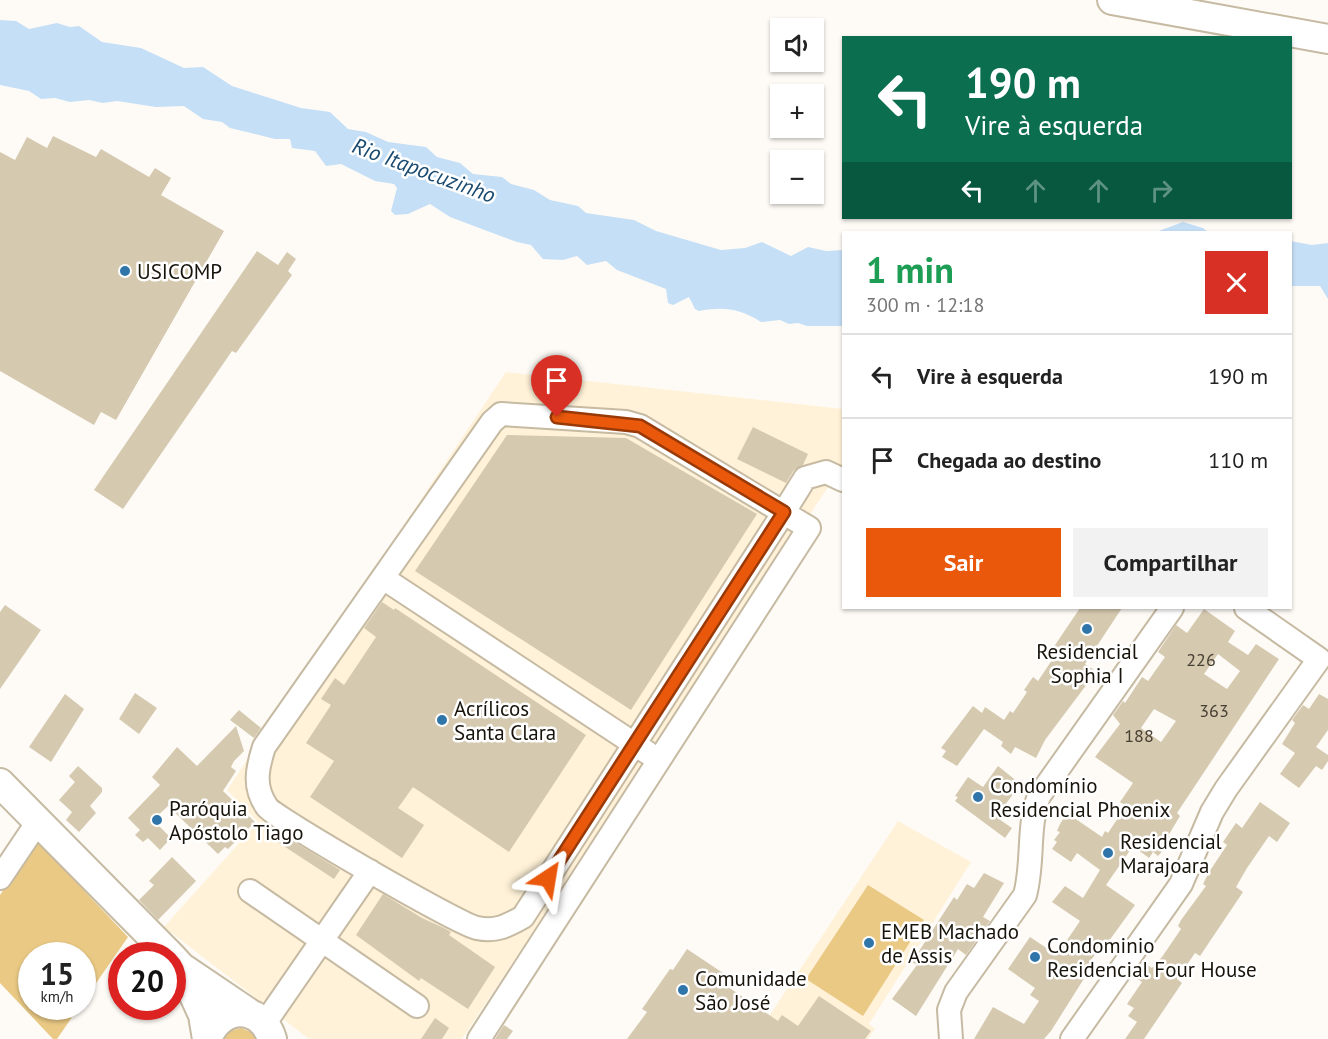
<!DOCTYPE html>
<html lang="pt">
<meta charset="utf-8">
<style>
:root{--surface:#fff;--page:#f2f2f2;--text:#222;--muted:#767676;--line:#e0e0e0;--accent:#ea580c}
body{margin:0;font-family:"PT Sans",sans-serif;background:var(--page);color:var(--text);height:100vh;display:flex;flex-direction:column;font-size:22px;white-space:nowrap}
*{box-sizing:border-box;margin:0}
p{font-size:20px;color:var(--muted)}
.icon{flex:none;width:33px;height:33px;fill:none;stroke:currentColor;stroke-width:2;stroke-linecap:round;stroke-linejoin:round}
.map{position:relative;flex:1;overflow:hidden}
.panel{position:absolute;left:842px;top:231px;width:450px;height:378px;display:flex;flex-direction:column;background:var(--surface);border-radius:0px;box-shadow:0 2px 4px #0004}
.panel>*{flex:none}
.hud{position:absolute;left:842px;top:36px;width:450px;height:183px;border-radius:0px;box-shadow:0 2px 4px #0004;background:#0b6e4f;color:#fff;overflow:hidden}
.fabs{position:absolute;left:770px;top:18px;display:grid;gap:12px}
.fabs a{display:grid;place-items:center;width:54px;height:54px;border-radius:0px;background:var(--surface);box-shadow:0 2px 4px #0004;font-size:30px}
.speed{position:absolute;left:18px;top:942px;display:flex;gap:12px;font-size:30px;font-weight:700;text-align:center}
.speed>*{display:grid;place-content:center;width:78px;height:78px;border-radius:50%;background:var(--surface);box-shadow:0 2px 4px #0004;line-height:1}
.speed small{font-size:15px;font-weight:400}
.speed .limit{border:9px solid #d22;background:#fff;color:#111}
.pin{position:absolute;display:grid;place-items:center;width:51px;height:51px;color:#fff;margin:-62px -26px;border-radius:50% 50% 50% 0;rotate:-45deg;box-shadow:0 0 6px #0007}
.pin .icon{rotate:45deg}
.me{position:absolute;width:66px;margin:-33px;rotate:33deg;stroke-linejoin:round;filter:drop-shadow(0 0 4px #0008)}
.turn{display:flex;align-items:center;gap:21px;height:126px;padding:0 24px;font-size:27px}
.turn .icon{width:78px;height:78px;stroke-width:2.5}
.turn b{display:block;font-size:42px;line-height:51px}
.lanes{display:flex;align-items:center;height:57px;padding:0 24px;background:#0003;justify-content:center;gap:30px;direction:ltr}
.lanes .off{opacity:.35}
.round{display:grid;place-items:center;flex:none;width:63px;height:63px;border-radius:0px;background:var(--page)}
.headline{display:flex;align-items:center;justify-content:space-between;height:102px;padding:0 24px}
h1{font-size:36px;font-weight:700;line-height:45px;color:#1e9e55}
.button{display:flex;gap:12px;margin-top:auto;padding:12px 24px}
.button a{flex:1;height:69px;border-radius:0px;background:var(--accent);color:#fff;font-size:24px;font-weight:700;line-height:69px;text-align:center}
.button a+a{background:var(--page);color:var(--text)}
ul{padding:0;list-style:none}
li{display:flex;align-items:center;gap:18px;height:84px;padding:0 24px;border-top:2px solid var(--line)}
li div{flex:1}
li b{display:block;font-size:22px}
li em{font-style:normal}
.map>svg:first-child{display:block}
.built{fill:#fff2d8}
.green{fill:#e9c984}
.water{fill:#c5dff6}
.building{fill:#d5c9b0;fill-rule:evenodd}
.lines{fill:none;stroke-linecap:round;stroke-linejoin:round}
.minor-casing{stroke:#c6baa2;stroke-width:26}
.major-casing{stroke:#c6baa2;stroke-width:32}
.minor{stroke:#fff;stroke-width:22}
.major{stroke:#fff;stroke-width:28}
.route-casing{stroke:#983908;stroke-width:15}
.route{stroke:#ea580c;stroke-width:10}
.poi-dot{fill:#3075aa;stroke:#fff;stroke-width:2}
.labels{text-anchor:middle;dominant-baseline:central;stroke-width:5;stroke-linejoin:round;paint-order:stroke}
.number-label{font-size:18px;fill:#474134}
.poi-label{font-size:21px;fill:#18140b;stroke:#fff;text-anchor:start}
.water-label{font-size:22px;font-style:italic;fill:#18496e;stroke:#fff}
</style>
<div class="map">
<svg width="1328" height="1039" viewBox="0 0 1328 1039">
<rect width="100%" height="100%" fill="#fefbf6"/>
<path class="built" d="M506,372L843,409V494L828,487L462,1039H309L164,927L258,822L227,790Z
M898,821L971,862L869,1024L875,1029L868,1039H754Z"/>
<path class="green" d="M37,841L128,937L83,1002L82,956H32V1006L79,1007L57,1039H53L0,983V895Z
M868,885L924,920L863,1016L806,979Z
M241,1028L251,1032L256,1039H224L230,1031Z"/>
<path class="water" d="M0,20L16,21L29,29L57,23L70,27L79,26L102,42L141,48L184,68L203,67L232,86L301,108L330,112L348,129L366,132L388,142L426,147L437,157L460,163L473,174L502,177L511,184L534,190L550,200L578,206L586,213L634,220L656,231L721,250L745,248L762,242L791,256L808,247L826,251L843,250V326H807L798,323L789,324L780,320L761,322C741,309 724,306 699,311L695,309L689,297L673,305L668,303L666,289L617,270L606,261L587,265L577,256L563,260L543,259L531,245L517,242L450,217L430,204L408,214L395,215L391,211L397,188L394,184L375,181L341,164L326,166L315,151L292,148L290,139H275L230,128L222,122L203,119L184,106L156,107L117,101L103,103L89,100L70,102L55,98L41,99L29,91L0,85Z
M1183,222L1203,228L1208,232H1156Z
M1290,241L1312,245L1328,243V299L1320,286H1290Z"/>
<path class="building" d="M53,136L96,157L101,149L149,177L155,168L171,178L161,195L224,231L116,420L101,412L94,425L0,371V152L15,160L27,137L47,148Z
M257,251L278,265L287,252L296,259L288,271L292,275L236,353L232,351L123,509L94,490Z
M753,427L808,454L803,465L794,470L786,483L737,459Z
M507,435L626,438L757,514L631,710L415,571Z
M382,602L394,610L395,608L586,735L509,852L413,787L398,808L424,825L402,858L310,797L334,761L306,743L331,705L321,699L335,678L344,685L376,637L364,628Z
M5,605L41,630L0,689V612Z
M1080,608H1122L1085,664L1094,670L1093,676L1045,740L1036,758L1015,747L1011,754L1001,746L1003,742L984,729L957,766L942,757L946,751L941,748L973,706L982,713L985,707L1004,720L1010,711L1013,713L1027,692L1024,690L1033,677L1038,681L1056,654L1051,651Z
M1204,609L1235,631L1228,642L1248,655L1256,644L1279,659L1177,813L1180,816L1168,836L1172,838L1165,848L1158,856L1153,852L1149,858L1133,846L1106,885L1135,905L1106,945L1098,946V950L1081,975L1085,977L1051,1031L1044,1039H974L993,1007L1024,1024L1039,1001L1030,995L1035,988L1008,969L1030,937L1057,955L1080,921L1052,902L1065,886L1083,898L1100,870L1077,853L1071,862L1052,849L1057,842L1054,840L1060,832L1057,831L1060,824L1067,813L1102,837L1105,831L1108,833L1126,806L1120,802L1133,783L1095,757L1120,724L1113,715L1123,701L1125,703L1142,677L1148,681L1165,657L1158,652L1176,625L1187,633ZM1218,654L1240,671L1227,689L1204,674ZM1154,709L1176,721L1161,742L1141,728Z
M135,693L157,708L139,734L119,719Z
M65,694L84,709L51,762L29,747Z
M1319,694L1328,699V730L1316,747L1328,755V761L1322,770L1316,766L1299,788L1280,774L1295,753L1282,744L1295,723L1292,720L1303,705L1309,709Z
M239,710L261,728L254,738L230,720Z
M236,726L244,751L234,761L231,767L236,771L223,791L255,822L228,849L225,847L218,854L168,806L153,820L171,838L160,850L148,838L143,842L135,835L140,830L128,818L160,785L152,777L177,747L197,766Z
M78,766L102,788V792L90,806L96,813L79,832L66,820L72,812L59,800L75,782L69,776Z
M998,766L1018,782L1014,787L1017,789L996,817L1012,828L1005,838L955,801L958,797L955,796L968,777L983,787Z
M1260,802L1290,823L1277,842L1269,836L1247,868L1236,887L1243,892L1200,956L1195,953L1177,979L1182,983L1144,1039H1125L1137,1022L1128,1016L1134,1008L1127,1004L1142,982L1133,976L1143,962L1152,968L1162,957L1181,929L1178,926L1181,920L1206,886L1203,884L1209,872L1227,845L1223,842L1236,823L1242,828Z
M275,830L340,870L334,879L270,837Z
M172,857L196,881L158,920L139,900L154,885L149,881Z
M984,873L1004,883L983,917L990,921L966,955L958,949L916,1016L892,999L917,965L912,962L954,897L957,900L967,884L974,888Z
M383,894L422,918L444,928L451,932L449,935L495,967L468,1009L421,978L419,981L356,935Z
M687,949L723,973L718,980L778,1021L782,1015L798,1026L819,996L871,1031L865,1039H627L647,1012L642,1009L670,969L673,970Z
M435,1018L449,1028L442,1039H421Z
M504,1025L513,1031L507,1039H495Z"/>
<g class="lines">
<defs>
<path id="minor" d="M383,578L648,753
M0,878L39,820
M250,891L417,1006
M265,1023L370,871
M479,1039L809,528L640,426L626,422L501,414L492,422L264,747C257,769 253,787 267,807C274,818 460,925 477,928C496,932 507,926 523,917L784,512L805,478L826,472L843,480
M951,1039L949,1010L956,992L1025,895C1034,862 1027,827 1039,796L1172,608
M1072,1039L1181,884L1212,812L1226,789L1319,659L1246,608"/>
<path id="major" d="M1112,0L1328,39
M0,783L171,956
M172,957L181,967L252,1015
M181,967L203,1015L207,1039
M207,1039C220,1004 261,1003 272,1039"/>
</defs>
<use href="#minor" class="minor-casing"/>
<use href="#major" class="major-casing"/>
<use href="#minor" class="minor"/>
<use href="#major" class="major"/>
</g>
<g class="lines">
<defs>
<path id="route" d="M548,878L784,512L640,426L557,417"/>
</defs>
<use href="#route" class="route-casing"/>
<use href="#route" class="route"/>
</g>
<g class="poi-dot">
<circle cx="125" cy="271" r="6"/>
<circle cx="1087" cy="629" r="6"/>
<circle cx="442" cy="720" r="6"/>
<circle cx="978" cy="797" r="6"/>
<circle cx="157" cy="820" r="6"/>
<circle cx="1108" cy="853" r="6"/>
<circle cx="869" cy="943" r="6"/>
<circle cx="1035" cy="957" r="6"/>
<circle cx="683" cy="990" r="6"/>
</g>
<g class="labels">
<g class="number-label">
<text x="1201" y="659">226</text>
<text x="1214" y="710">363</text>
<text x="1139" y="735">188</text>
</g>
<g class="poi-label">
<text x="137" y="271">USICOMP</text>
<text x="1087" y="651" text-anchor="middle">Residencial<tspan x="1087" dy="24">Sophia I</tspan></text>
<text x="454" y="708">Acrílicos<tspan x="454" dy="24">Santa Clara</tspan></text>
<text x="990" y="785">Condomínio<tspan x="990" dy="24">Residencial Phoenix</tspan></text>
<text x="169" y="808">Paróquia<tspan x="169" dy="24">Apóstolo Tiago</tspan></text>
<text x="1120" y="841">Residencial<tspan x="1120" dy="24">Marajoara</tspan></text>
<text x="881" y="931">EMEB Machado<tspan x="881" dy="24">de Assis</tspan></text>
<text x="1047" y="945">Condominio<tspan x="1047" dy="24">Residencial Four House</tspan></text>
<text x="695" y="978">Comunidade<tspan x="695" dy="24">São José</tspan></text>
</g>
<g class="water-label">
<text transform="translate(424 170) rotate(20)">Rio Itapocuzinho</text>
</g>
</g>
</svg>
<div class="fabs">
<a><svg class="icon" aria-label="sound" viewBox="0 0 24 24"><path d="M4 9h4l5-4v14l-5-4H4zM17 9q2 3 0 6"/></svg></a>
<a>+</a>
<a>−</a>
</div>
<div class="speed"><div>15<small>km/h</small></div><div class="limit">20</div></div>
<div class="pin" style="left:557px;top:417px;background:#d93025"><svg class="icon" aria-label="arrive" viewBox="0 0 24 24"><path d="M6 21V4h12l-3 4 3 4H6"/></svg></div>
<svg class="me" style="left:548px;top:878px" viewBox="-20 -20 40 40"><path d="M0-17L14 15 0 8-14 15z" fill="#ea580c" stroke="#fff" stroke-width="4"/></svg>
<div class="hud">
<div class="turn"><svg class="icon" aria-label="left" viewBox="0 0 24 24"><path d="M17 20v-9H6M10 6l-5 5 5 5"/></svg><div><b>190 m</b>Vire à esquerda</div></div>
<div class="lanes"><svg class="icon" aria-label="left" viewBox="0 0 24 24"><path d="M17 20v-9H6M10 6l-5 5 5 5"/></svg><svg class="icon off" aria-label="ahead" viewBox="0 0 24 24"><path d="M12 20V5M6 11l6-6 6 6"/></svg><svg class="icon off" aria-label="ahead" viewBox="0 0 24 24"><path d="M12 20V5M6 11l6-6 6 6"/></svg><svg class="icon off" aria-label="right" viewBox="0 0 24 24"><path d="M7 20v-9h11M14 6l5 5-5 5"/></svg></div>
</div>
<section class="panel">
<div class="headline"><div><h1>1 min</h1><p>300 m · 12:18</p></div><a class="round" style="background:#d93025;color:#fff"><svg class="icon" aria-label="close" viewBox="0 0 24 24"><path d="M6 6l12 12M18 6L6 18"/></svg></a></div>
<ul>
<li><svg class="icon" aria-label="left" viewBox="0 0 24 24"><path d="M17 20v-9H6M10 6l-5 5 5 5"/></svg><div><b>Vire à esquerda</b></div><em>190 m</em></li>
<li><svg class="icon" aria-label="arrive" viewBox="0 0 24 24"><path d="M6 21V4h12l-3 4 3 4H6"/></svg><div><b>Chegada ao destino</b></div><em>110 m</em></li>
</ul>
<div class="button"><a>Sair</a><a>Compartilhar</a></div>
</section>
</div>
